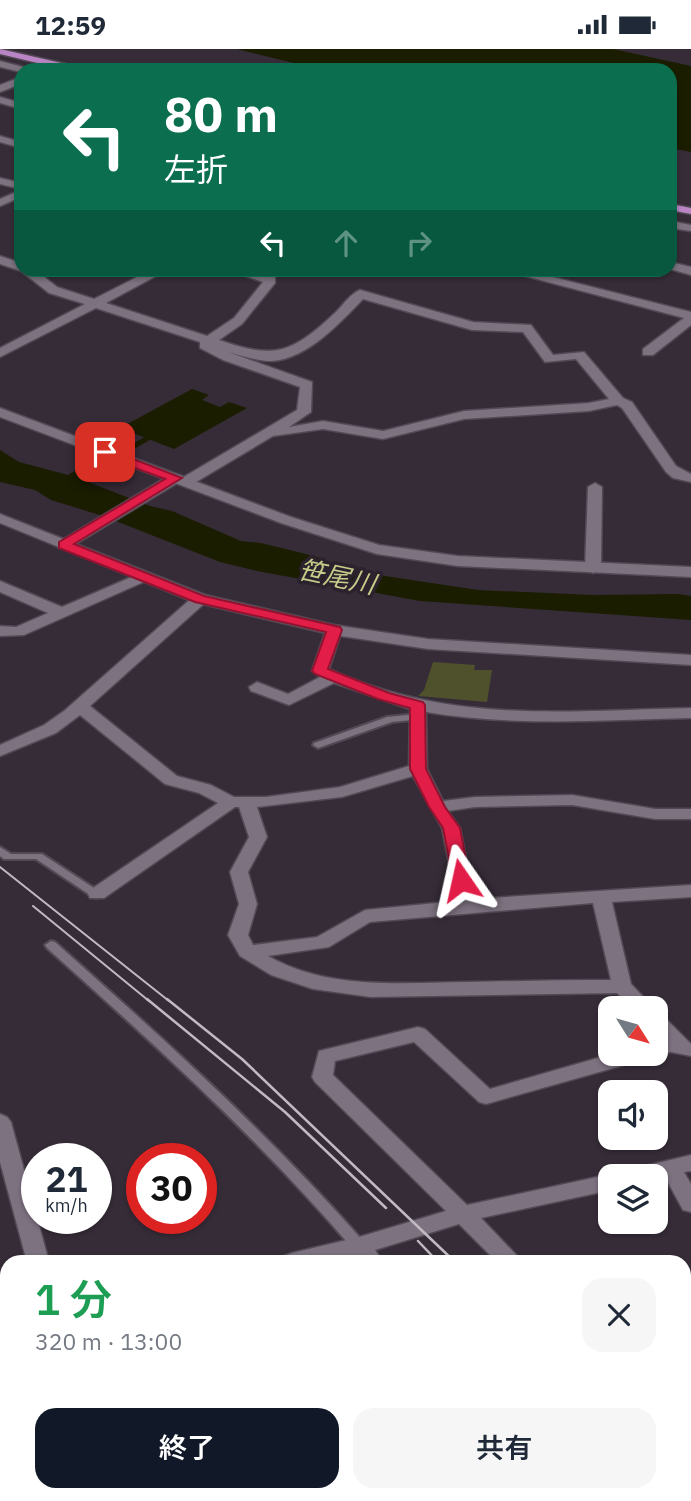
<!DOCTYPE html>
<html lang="ja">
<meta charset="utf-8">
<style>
:root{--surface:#fff;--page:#f6f6f7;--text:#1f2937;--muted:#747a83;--accent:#111827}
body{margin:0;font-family:"IBM Plex Sans","Noto Sans JP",sans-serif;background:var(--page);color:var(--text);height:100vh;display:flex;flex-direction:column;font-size:26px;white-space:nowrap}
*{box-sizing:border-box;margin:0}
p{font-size:23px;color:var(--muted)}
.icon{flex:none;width:38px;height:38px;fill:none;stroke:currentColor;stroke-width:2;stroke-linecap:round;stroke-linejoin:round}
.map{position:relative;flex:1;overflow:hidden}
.drawer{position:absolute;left:0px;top:1206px;width:691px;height:247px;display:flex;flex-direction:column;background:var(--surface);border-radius:21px 21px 0 0;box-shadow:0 2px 5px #0004}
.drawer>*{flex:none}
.hud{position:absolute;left:14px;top:14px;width:663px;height:214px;border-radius:21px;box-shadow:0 2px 5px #0004;background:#0b6e4f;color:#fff;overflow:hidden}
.needle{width:46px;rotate:127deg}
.controls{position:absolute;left:598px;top:947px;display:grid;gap:14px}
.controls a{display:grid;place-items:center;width:70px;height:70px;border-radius:14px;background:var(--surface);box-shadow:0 2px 5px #0004;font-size:35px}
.speed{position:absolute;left:21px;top:1094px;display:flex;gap:14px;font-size:35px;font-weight:700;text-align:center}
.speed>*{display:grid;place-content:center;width:91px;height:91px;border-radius:50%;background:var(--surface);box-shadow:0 2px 5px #0004;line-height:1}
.speed small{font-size:18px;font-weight:400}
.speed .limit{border:10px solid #d22;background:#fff;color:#111}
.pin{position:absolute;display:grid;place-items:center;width:60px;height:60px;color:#fff;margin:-30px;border-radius:14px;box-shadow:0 4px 10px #0006}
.me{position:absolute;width:77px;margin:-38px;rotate:349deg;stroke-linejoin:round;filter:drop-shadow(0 0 5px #0008)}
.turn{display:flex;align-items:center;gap:24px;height:147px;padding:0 35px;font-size:32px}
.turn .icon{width:91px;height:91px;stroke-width:2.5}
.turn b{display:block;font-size:49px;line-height:60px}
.lanes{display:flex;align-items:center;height:66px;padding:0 35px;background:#0003;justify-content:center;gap:35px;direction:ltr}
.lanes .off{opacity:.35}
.round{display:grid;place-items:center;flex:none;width:74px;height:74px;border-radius:21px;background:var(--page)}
.overview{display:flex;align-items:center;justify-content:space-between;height:119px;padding:0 35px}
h1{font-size:42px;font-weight:600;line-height:52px;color:#1e9e55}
.primary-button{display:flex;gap:14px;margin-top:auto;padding:14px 35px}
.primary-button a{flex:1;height:80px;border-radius:21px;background:var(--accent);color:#fff;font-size:28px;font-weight:600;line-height:80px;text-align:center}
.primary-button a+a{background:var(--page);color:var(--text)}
.status{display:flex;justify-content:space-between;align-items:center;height:49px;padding:0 35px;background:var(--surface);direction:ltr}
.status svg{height:19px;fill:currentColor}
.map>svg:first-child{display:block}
.green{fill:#4e512b}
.water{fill:#1b1d01}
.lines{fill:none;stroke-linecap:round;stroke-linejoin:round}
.stream{stroke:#1b1d01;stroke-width:5}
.service-casing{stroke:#514953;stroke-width:4}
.minor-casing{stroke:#514953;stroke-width:3}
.tertiary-casing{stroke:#514953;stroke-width:3}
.primary-casing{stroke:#514953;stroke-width:3}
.service{fill:#7d7280;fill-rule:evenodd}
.minor{fill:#7d7280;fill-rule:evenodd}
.tertiary{fill:#7d7280;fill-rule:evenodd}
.primary{fill:#ba85c5;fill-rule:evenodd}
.tram-far1{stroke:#c1bac2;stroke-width:2}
.tram{stroke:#c1bac2;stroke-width:2.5}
.route{fill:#e11d48;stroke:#92132f;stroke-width:2}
.labels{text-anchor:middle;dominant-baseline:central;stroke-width:7;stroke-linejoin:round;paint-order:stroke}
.water-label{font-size:26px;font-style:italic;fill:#c6cc89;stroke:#2b222d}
</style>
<div class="status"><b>12:59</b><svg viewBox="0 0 49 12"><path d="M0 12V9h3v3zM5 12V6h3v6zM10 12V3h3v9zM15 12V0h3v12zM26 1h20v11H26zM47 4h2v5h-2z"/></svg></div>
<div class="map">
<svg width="691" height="1452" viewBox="0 0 691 1452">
<rect width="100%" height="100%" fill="#362c38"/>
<path class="green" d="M433,613L475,616L474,621H492L487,653L418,647L424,641Z"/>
<path class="water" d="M237,0H613L691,17V103L670,99V21H322Z
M192,340L209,346L202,351L220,358L229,353L247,359L174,400L120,379Z
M0,401L19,413L68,426L94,411L110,418L86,431L93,435L150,457L172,462L241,492L261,494L314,507L344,519L385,527L478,541L593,546L678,545L691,547V571L420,552L257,522L220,513L103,467L51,451L35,441L0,433Z"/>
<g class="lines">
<path class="stream" d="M97,418L148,389"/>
<defs>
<path id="service" d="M417,665L422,668L421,670L392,673L318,699L313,696L314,694L387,668Z
M0,798L11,805H42L103,845L97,849L93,848L36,810H4L0,807Z
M51,892L55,893C163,989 269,1085 364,1193L366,1197L364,1201L359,1202L354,1201C260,1091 154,995 47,899L45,896Z"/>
<path id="minor" d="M0,12L27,19L28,21H21V23L0,18Z
M21,28V35L0,43V36Z
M0,48L21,54V60L0,54Z
M0,87L21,93V99L0,93Z
M0,129L21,134V140L0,135Z
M21,141V148L0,157V150Z
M670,172L691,176V182L670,179Z
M0,207L21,214V220H34L57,238L94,250L153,220H169L106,254L207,287L234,269L263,233L226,220H247L275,228V234L242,275L219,291C276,311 292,304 336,263C343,256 350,245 360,241L473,273L531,276L553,306L584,303L623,349L632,353L676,417L691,425V433L673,429L666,423L622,359L617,356L589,362L464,370L383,390L323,380L273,387L191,436H181L179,433L69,499H59L56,496L59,493L170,426H180L182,429L297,361L300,338L223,311L200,299V293L96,259L0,308V299L85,255L49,244L21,222L0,215ZM363,250L472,281L523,283L545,313L576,310L609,350L589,354L464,362L383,382L323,372L289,378L311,363L312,333L228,303C242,307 257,312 272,312C307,310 340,274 363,250Z
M670,213L691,218V226L670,220Z
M499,220H521L691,263V276L653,306H643V300L684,269Z
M595,434L602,438L601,519L593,524L585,519L588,438Z
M143,523L148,525L151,528L148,531L24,586L0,587V577L16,578L48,564L0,543V532L62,558Z
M200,545L208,550L206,553L90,657L177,727L211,736L234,748H266L340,738L409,717L410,660L334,634L289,656L251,642L249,638L257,633L288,645L320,628L312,622L326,581L334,576L342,581L329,620C449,675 563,662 691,659V669C603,671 514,678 426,663L427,720L443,752L475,748L572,746L655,760H691V770H655L572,756L475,758L448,762L460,779L474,850L691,836V848L612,853L631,935L654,959H632L617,944L371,948L313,940L271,926L240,907L228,886L239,855L230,823L249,788L239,758H235L104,849H90L88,845L90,841L218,754L199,744L165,735L80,666L56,684L0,707V696L44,676L64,662L194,547ZM413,727L442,779L456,852L365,861L317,888L253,896L248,886L257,855L248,823L267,788L257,758L342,748ZM593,854L611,931C563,931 514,932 466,933C400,934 328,941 268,907L329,898L370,873Z
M656,965L663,967L691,995V1007L671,1003L651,1006L649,1009L486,1055L479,1053L414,993L335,1012L333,1026L467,1156L611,1125L618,1127H611V1141L481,1169L523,1213H497L459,1175L375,1201L383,1213H359L354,1207L329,1213H281L284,1207L292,1204L359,1188L446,1162L315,1033L312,1028L319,1002L418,978L425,980L490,1040L615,1004H656V993L663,991L656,984Z
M0,1065L7,1068L11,1073L49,1213H27L0,1113Z
M691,1106V1122L684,1123L691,1135V1163L683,1161L665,1128L656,1130V1127H625L628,1121Z
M7,1301V1319L0,1321V1303Z
M684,1395L691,1397V1423L684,1421Z
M7,1438V1446H28L26,1452H0V1441Z
M92,1446H117L120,1452H94Z
M439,1446H476L473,1452H435Z
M544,1446H570L574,1452H547Z"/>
<path id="tertiary" d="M0,359L291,468L379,496L458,507L691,518V528L458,517L377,505L281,474L0,368Z
M0,465L205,546L334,576L428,590L691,606V616L428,600L334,586L194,553L0,474Z"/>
<path id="primary" d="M0,0L83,19L84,21H67L0,5Z
M670,155L691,159V165L670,161Z"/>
</defs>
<use href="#service" class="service-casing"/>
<use href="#minor" class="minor-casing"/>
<use href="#tertiary" class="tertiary-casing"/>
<use href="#primary" class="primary-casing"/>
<use href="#service" class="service"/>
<use href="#minor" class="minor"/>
<use href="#tertiary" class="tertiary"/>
<use href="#primary" class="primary"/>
<path class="tram-far1" d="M0,818L169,952
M33,857L149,952"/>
<path class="tram" d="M147,950L285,1063L386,1159
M167,950L242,1010L455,1213
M418,1192L438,1213
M621,1446L626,1452
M643,1446L647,1452"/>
</g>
<path class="route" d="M105,399L182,429L74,495L204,547L340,578L342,581L328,620L389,644L423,653L425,656L426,720L445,758L460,779L470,831L467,834H455L453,831L443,779L429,758L410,720V659L378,650L315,625L312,622L326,583L195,553L59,499V493L165,430L100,406V400Z"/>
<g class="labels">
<g class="water-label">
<text transform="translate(337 527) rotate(12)">笹尾川</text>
</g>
</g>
</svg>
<div class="controls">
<a><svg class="needle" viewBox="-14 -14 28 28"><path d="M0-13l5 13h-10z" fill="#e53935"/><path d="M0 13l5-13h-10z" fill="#747a83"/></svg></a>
<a><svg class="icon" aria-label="sound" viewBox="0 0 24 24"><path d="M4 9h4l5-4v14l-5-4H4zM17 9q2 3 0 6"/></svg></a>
<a><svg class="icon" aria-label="layers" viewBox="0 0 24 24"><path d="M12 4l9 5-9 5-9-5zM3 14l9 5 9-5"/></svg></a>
</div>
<div class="speed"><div>21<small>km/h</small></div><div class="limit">30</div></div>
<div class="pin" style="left:105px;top:403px;background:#d93025"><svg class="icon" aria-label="arrive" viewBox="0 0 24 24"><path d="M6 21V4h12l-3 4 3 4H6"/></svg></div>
<svg class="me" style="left:461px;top:831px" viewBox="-20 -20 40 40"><path d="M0-17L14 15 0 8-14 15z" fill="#e11d48" stroke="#fff" stroke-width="4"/></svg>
<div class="hud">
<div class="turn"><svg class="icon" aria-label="left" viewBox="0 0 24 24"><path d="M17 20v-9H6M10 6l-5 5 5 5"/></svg><div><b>80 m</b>左折</div></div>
<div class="lanes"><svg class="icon" aria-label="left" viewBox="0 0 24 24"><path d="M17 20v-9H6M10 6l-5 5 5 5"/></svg><svg class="icon off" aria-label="ahead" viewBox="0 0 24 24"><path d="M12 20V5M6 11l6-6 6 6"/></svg><svg class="icon off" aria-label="right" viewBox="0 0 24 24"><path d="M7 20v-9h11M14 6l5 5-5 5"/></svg></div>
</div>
<section class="drawer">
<div class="overview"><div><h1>1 分</h1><p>320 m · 13:00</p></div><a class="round"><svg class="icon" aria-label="close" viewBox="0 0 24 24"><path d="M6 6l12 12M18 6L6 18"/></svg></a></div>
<div class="primary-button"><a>終了</a><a>共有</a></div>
</section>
</div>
